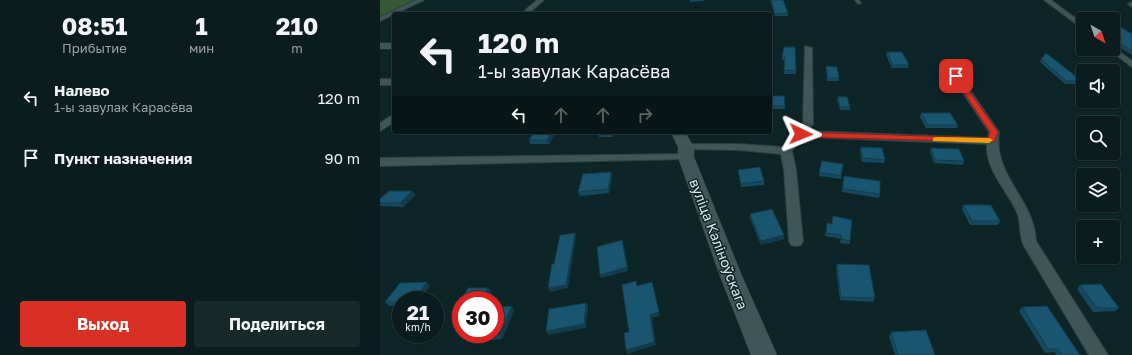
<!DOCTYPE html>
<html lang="ru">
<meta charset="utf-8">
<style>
:root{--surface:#0a1c1d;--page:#18292a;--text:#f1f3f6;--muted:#99a1a4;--line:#2a3a3b;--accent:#d93025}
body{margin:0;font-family:"Golos Text",sans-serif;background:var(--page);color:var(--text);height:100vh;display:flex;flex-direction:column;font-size:15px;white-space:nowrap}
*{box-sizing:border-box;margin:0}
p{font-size:13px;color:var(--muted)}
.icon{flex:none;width:22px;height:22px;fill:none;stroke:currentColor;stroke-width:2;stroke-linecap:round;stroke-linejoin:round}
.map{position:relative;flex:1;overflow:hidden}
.drawer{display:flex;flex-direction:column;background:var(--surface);width:380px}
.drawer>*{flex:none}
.guide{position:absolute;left:12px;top:12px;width:380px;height:122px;border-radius:4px;box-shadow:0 1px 3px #0004,0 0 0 1px var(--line);background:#0a1c1d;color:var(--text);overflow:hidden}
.needle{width:26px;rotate:141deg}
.tools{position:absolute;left:696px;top:12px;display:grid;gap:8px}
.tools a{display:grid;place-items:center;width:44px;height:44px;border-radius:4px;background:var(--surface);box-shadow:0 1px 3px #0004,0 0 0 1px var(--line);font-size:20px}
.speed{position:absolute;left:12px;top:291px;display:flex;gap:8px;font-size:20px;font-weight:700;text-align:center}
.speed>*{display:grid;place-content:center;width:52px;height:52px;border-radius:50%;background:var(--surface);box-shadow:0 1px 3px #0004,0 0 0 1px var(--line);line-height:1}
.speed small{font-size:10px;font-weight:400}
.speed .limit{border:6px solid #d22;background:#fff;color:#111}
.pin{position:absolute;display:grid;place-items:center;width:34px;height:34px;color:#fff;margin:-17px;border-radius:8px;box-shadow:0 2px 6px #0006}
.me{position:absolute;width:44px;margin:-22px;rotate:92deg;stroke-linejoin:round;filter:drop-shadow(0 0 3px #0008)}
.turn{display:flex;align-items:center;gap:14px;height:84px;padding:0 20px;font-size:18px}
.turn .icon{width:52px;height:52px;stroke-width:2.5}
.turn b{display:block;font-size:28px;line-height:34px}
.lanes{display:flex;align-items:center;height:38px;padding:0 20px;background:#0003;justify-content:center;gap:20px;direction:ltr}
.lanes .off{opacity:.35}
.eta{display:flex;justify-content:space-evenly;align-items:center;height:68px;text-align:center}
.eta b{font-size:24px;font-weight:700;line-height:28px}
.primary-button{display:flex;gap:8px;margin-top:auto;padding:8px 20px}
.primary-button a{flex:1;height:46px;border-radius:4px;background:var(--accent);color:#fff;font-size:16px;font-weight:700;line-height:46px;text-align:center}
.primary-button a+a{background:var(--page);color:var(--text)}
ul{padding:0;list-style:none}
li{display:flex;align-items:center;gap:12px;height:60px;padding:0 20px}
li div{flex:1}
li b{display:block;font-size:15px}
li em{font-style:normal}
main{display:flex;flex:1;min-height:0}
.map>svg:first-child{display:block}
.forest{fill:#345934}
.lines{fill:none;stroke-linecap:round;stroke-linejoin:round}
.lane-casing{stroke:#303e40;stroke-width:2}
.street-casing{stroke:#303e40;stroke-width:2}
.secondary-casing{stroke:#303e40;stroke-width:1}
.lane{fill:#3f5658;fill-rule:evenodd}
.street{fill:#3f5658;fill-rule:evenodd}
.secondary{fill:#3f5658;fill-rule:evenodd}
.wall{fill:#16495f}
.shaded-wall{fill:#123c4e}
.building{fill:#1a556f;stroke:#123c4e}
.route{fill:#d93025;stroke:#8d1f18}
.slow{fill:#f59e0b}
.labels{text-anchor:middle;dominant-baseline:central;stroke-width:3;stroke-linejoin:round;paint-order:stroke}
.street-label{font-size:14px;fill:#dae8e9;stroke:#0e2527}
</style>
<main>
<section class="drawer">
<div class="eta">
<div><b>08:51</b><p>Прибытие</p></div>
<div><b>1</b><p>мин</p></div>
<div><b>210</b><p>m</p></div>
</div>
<ul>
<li><svg class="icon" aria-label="left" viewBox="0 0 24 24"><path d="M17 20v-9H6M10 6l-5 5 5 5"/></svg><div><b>Налево</b><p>1-ы завулак Карасёва</p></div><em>120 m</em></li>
<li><svg class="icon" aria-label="arrive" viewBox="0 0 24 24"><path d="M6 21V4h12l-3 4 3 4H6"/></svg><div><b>Пункт назначения</b></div><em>90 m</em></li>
</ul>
<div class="primary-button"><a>Выход</a><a>Поделиться</a></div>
</section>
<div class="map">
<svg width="752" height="355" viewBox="0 0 752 355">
<rect width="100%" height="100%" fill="#0e2527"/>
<path class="forest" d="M0,0H38L0,17Z"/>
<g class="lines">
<defs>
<path id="lane" d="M475,0H478L481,3L478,4Z"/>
<path id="street" d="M36,0H44L0,21V17Z
M157,0H164L148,14H141Z
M664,0H671L703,24V29Z
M752,2V7L748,4Z
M425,46L432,48L433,124L428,131L608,138L609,132L573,78L561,70L565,67L579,74L619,132C613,177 654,198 656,241L728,355H709L644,246C639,237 641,225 638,215C629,192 605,171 607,144L423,137L412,151L416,170L423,241L421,245L416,246L411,245L409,241L404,170L401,154L359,150L302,149L301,147L302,145L306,144H359L403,147L423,124Z
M733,47L752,61V67L728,49H733Z
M0,79H14V85H0Z
M14,114V122L0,131V123Z
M306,154L312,157L310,159L0,166V158Z"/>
<path id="secondary" d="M0,43H14V49H0Z
M291,132H305L314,147V157L362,276L397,355H371L340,276L298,157V147Z"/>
</defs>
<use href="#lane" class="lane-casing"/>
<use href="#street" class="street-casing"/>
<use href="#secondary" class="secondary-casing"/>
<use href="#lane" class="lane"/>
<use href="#street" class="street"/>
<use href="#secondary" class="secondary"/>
</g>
<path class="wall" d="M310,0H324V1L310,2Z
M390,0H403L408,13V16H395Z
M733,26L752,34V55L733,43V39H735L733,38Z
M415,47L416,74H404V60H402V57Z
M507,52L529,65L528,68H512L506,55Z
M661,59L702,81L700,84H685L660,62Z
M446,66L459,78V81H447L446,69Z
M391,96L405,106V109H391Z
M458,97L470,107V110H460L457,100Z
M541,113L578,125L577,128H546L540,117Z
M218,132H234L233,137H219L218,134Z
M176,133L169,144H150L149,140Z
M481,147L505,160L504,163L482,162L480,150Z
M551,148L584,161L583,165L554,163L550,151Z
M442,161L463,164L461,179L439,176Z
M358,170L384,181V185L361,187Z
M231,172L232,175L229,193L200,196L198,192Z
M463,180L500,194L499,198L462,192Z
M32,191L35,195L23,207L0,206V199Z
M583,205L620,221L618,225H590L582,209Z
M370,214L404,239L381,245L370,218Z
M447,223L470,241V244L460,243L461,239L445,236Z
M457,264L495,298L493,302L460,300L456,268Z
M700,285L739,308L735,311L713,312L697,289Z
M50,286L21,300V305L9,306L5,302Z
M88,288H108L111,291L106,300H81V313H78L75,310Z
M642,307L700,355H676L675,352L665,353L639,311Z
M134,310L122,339L99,341L96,337Z
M511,332L555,355H515L509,336Z"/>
<path class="shaded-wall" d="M172,132H175L176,133L169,144L167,140Z
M232,132H234L233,137L232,133Z
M231,172L232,175L229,193L228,189Z
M32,191L35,195L23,207L20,203Z
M195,233L196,236L188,288L170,292L168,288Z
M404,235V239L381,245V241Z
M242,240L244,244L248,271L221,278L220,275Z
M47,282L50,286L40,300H34Z
M273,285L280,316L272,318L276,345L247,354L246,350L270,315Z
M108,288L111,291L106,300H101Z
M206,303L208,306L206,328L168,335L166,331Z
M132,306L134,310L122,339L119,335Z"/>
<path class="building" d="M391,0H403L408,13L395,14Z
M733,26H739L752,34V51L733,39H742L733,34Z
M404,47H415L416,71L404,70L405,57H402Z
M507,52H522L529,65H513Z
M666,53L702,81H686L661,59Z
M446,66L457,67L459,78H448Z
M391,96H404L405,106H391Z
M458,97H467L470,107H460Z
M541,113H570L578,125H548Z
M154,132H172L167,140H149Z
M218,132H232V133L218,134Z
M481,147L502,148L505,160L483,158Z
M551,148L579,149L584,161L555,160Z
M442,161L463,164L461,176L439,172Z
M380,167L384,181L361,184L358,170Z
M231,172L228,189L198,192L203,174Z
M464,176L500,181V194L463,189Z
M9,191H32L20,203H0V199Z
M583,205H611L620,221H592Z
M392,209L404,235L381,241L370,214Z
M453,216L472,220L470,241L461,239V235L446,233L447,223L452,224Z
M195,233L186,285L168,288L172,264H174L180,235Z
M242,240L247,267L220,275L217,247Z
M457,264L489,265L495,298L461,297Z
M256,281L257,286L272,282L279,312L270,315L274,342L246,350L244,333L249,332L242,285Z
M47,282L34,300H21V302H5L20,283Z
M721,284L739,308H717L700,285Z
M88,288H108L101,300H81V310H75Z
M206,303L204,324L166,331L169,309Z
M132,306L119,335L96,337L97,334H115V307Z
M667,306L700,355H682L678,349H668L642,307Z
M546,330L555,355H518L511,332Z"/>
<path class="route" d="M574,75H578L618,132L614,142L421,137L417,134L421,132L608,138L610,132L573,76Z"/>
<path class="slow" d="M556,137L609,138L613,140L609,143L553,141V138Z"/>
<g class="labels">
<g class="street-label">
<text transform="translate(339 244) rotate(69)">вуліца Каліноўскага</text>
</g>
</g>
</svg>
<div class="tools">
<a><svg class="needle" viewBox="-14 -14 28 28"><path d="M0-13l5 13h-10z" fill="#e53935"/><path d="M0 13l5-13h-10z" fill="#99a1a4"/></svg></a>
<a><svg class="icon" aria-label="sound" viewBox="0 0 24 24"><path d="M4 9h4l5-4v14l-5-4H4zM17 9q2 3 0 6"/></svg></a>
<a><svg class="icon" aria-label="search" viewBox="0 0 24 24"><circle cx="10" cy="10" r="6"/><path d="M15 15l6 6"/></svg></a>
<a><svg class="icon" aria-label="layers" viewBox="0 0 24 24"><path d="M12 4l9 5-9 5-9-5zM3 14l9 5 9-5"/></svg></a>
<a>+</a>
</div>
<div class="speed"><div>21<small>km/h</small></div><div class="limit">30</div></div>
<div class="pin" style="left:576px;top:76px;background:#d93025"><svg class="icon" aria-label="arrive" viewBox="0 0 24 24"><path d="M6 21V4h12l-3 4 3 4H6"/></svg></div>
<svg class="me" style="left:421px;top:134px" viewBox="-20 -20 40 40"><path d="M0-17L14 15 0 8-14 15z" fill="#d93025" stroke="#fff" stroke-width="4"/></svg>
<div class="guide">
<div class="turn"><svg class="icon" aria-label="left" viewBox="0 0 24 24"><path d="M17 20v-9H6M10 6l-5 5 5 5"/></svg><div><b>120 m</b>1-ы завулак Карасёва</div></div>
<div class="lanes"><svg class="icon" aria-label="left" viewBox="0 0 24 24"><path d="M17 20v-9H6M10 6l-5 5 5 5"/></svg><svg class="icon off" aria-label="ahead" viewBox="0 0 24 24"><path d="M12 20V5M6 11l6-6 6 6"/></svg><svg class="icon off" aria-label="ahead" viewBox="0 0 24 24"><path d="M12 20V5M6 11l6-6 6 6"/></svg><svg class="icon off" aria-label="right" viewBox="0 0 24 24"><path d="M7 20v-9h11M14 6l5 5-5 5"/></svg></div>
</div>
</div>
</main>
